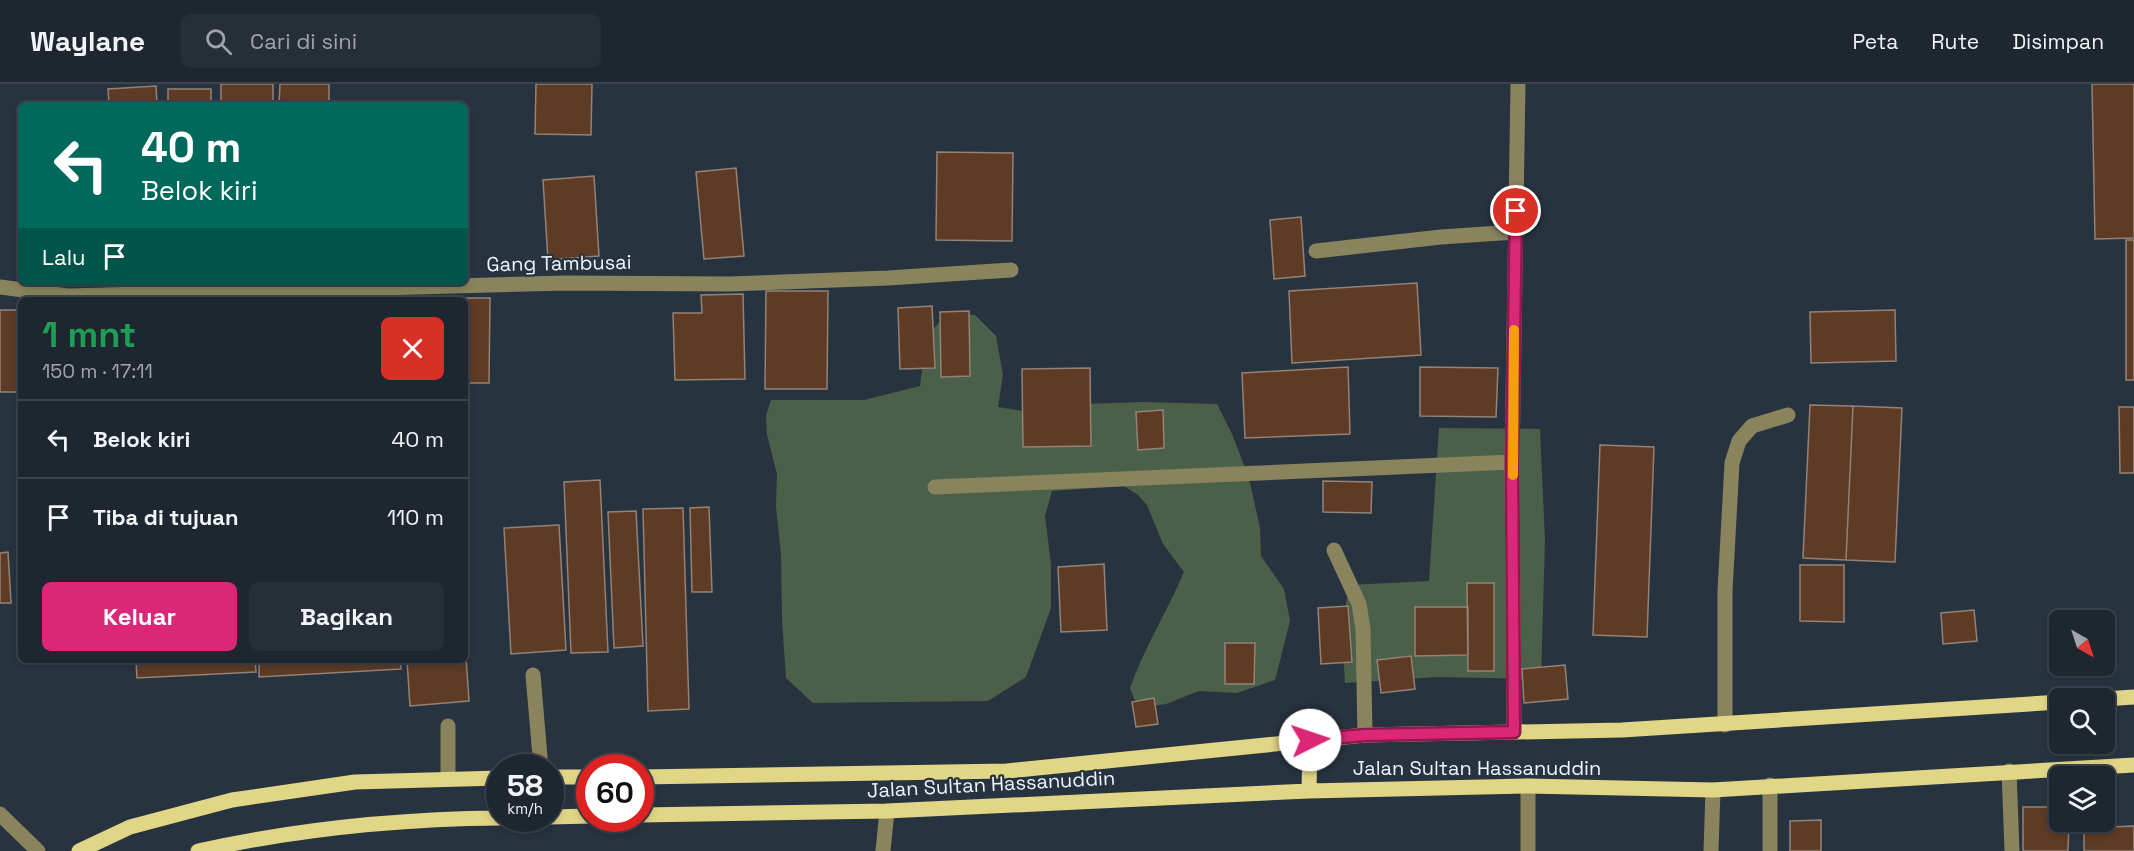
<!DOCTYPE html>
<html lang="id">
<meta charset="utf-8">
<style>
:root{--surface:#1e2630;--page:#262e38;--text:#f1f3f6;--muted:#a1a5ab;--line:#3c434c;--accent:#db2777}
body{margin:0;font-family:"Space Grotesk",sans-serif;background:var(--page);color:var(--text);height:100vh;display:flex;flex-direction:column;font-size:22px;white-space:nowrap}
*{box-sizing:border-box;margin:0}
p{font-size:20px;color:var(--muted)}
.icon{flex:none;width:33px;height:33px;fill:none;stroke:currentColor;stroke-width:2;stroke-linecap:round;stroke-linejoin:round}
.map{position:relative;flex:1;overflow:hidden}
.panel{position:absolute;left:18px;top:213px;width:450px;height:366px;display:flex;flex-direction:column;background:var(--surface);border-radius:9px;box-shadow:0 3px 9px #0003,0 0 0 2px var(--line)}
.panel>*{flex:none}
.banner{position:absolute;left:18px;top:18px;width:450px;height:183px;border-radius:9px;box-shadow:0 3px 9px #0003,0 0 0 2px var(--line);background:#00695c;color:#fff;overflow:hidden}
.needle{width:39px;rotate:141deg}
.tools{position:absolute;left:2049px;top:526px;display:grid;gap:12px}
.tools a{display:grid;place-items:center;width:66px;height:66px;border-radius:9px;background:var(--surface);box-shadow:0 3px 9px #0003,0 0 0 2px var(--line);font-size:30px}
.speed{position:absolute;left:486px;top:670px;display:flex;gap:12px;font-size:30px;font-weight:700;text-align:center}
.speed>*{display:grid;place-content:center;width:78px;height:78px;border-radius:50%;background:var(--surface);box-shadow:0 3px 9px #0003,0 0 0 2px var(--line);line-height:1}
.speed small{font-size:15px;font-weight:400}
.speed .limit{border:9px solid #d22;background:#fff;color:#111}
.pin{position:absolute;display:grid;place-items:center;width:51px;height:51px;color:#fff;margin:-26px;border:3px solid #fff;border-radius:50%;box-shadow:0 2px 6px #0007}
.me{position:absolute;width:66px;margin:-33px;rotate:86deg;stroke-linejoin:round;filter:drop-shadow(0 0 4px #0008)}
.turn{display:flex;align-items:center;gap:21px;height:126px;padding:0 24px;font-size:27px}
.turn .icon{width:78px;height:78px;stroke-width:2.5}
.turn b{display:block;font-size:42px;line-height:51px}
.then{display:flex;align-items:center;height:57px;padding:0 24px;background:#0003;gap:12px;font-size:22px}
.round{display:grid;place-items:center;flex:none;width:63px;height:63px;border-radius:9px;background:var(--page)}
.head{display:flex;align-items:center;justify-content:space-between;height:102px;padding:0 24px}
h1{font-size:36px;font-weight:700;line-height:45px;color:#1e9e55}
.cta{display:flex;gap:12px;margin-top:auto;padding:12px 24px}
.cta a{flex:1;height:69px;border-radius:9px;background:var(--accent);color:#fff;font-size:24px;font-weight:700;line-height:69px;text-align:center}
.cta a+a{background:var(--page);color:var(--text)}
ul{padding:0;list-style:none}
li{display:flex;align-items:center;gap:18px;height:78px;padding:0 24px;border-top:2px solid var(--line)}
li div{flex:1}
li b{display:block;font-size:22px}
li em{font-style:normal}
header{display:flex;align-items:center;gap:36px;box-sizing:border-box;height:84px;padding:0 30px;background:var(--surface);border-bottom:2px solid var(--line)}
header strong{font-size:28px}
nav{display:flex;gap:33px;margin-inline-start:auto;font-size:21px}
.search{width:420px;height:54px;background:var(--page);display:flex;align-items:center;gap:15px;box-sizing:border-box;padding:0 21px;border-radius:9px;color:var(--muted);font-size:22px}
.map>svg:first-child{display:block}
.green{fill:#4b6048}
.building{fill:#5d3b25;stroke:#948277;stroke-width:1.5}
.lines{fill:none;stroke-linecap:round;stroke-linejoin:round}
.minor{stroke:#89845e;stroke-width:15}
.major{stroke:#e1d586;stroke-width:15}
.route-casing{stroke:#8e194d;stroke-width:15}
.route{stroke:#db2777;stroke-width:10}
.slow{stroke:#f59e0b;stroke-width:10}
.labels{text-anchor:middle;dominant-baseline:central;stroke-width:4.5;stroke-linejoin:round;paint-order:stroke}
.street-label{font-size:20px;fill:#ecf4fc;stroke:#283340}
</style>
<header>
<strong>Waylane</strong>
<div class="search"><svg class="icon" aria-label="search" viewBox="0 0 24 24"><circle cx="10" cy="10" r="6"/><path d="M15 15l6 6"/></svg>Cari di sini</div>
<nav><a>Peta</a><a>Rute</a><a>Disimpan</a></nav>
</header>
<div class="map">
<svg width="2134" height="767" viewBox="0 0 2134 767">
<rect width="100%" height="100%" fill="#283340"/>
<path class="green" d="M947,230L975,231L996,252L1003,291L998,323L1023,327L1083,320L1143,318L1217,320L1232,350L1249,394L1260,444L1261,472L1284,505L1290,537L1275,596L1237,609L1199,607L1166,620L1138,624L1130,604C1144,564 1167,528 1184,488L1163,460L1147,421L1138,411L1124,402L1052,407L1045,432L1051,480V524L1026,593L988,617L813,619L786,594L782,535L781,471L776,422L777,390L767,351L766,331L771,316H864L920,302L926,253Z
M1439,344L1540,345L1545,456L1541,595L1437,593L1345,599L1342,547L1349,501L1429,497Z"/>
<path class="building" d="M221,0H273V21H221Z
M280,0H329V21H279Z
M536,0H592L591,51L535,50Z
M2092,0H2134V154L2095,155Z
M156,2L157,21H109L108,5Z
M168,5H211V21H168Z
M937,68L1013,69L1012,157L936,156Z
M736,84L744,172L704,175L696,88Z
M594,92L599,172L548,176L543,96Z
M1301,133L1305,192L1274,195L1270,136Z
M2126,156H2134V296H2126Z
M1417,199L1421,271L1292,279L1289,207Z
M766,207H828L827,305H765Z
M743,210L745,295L675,296L673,229H702L701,211Z
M426,214H490L489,299H465V216H426Z
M932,222L935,284L900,285L898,224Z
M0,226H21V308H0Z
M1895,226L1896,277L1811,279L1810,228Z
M969,227L970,292L941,293L940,228Z
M1348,283L1350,350L1245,354L1242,289Z
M1420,283L1498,284L1496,333L1420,332Z
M1090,284L1091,362L1023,363L1022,285Z
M1810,321L1853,322L1846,476L1803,474Z
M1853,322L1902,324L1895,478L1846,476Z
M2119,323H2134V389H2120Z
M1163,326L1164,364L1138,366L1136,328Z
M1600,361L1654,363L1647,553L1593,551Z
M600,396L608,568L571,569L564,398Z
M1323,397L1372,398L1371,429L1323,428Z
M709,423L712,508H692L690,424Z
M683,424L689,625L648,627L643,425Z
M636,427L643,562L614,564L608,428Z
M559,441L566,566L511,570L504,444Z
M8,468L11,519H0V469Z
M1104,480L1107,546L1061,548L1058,483Z
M1800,481H1844V538L1800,537Z
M1467,499H1494V587H1468Z
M1348,522L1352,578L1321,580L1318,524Z
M1415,523H1468V571L1415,572Z
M1974,526L1977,557L1943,560L1941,529Z
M465,559L469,617L410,622L407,576H465Z
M1225,559H1255L1254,600H1225Z
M1411,572L1415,605L1381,609L1377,576Z
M136,576H255L256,588L137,594Z
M259,576H401V585L259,593Z
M1565,581L1568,615L1524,619L1522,585Z
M1154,614L1158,640L1136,643L1132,618Z
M2023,723H2060V738H2069L2068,767H2023Z
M1821,736V767H1790V737Z
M2134,742V767H2084V744Z"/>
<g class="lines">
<path class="minor" d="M1316,167L1441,153L1515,148
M0,203L68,212L565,199L729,200L888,194L1011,186
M935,403L1512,378
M1334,466L1359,520L1363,545L1365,651
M533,591L541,684
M1725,641V507L1732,379L1739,357L1752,342L1788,331
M1514,648L1512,378L1518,0
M2009,687L2012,767
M448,695V642
M1770,701V767
M0,730L38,767
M883,767L887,727
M1528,767V702
M1711,767L1713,706"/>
<path class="major" d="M2104,615L2134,613
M550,693H590
M640,693L1007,687L1365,651L1622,646L2060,618
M1309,707L1310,656
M640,731L887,727L1309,707L1528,702L1713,706L2134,681
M550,733L590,732
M79,767L130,743L232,716L355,698L500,694
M198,767C297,745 398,735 500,734"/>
</g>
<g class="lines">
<defs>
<path id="route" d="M1310,656L1365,651L1514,648L1512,378L1516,127"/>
</defs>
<use href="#route" class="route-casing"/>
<use href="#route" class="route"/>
<path class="slow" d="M1513,391L1514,246"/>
</g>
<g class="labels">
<g class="street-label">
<text transform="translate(559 179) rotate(-1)">Gang Tambusai</text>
<text x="1477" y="684">Jalan Sultan Hassanuddin</text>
<text transform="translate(991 700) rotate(-3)">Jalan Sultan Hassanuddin</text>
</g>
</g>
</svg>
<div class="tools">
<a><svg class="needle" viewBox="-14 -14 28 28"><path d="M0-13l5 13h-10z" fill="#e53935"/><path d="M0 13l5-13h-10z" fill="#a1a5ab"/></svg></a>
<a><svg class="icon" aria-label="search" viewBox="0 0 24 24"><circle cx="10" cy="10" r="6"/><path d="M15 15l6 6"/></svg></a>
<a><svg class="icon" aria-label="layers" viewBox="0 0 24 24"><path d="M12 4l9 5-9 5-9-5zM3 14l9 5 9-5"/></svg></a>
</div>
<div class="speed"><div>58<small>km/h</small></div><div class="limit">60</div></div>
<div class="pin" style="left:1516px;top:127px;background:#d93025"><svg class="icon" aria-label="arrive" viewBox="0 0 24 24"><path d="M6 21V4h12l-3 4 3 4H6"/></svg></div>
<svg class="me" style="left:1310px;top:656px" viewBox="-20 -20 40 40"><circle r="19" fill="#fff"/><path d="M0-13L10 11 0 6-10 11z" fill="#db2777"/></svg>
<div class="banner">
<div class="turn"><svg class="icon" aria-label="left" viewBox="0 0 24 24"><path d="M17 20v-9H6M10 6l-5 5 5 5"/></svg><div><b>40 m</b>Belok kiri</div></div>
<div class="then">Lalu<svg class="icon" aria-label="arrive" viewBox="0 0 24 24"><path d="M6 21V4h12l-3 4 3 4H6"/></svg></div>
</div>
<section class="panel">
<div class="head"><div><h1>1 mnt</h1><p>150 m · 17:11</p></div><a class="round" style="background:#d93025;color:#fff"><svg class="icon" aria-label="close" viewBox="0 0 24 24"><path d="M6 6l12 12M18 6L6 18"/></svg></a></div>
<ul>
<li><svg class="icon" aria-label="left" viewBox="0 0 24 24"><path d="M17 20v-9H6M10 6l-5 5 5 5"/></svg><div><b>Belok kiri</b></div><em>40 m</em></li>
<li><svg class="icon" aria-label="arrive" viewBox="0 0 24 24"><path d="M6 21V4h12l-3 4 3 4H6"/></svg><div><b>Tiba di tujuan</b></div><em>110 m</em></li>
</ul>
<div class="cta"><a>Keluar</a><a>Bagikan</a></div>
</section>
</div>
